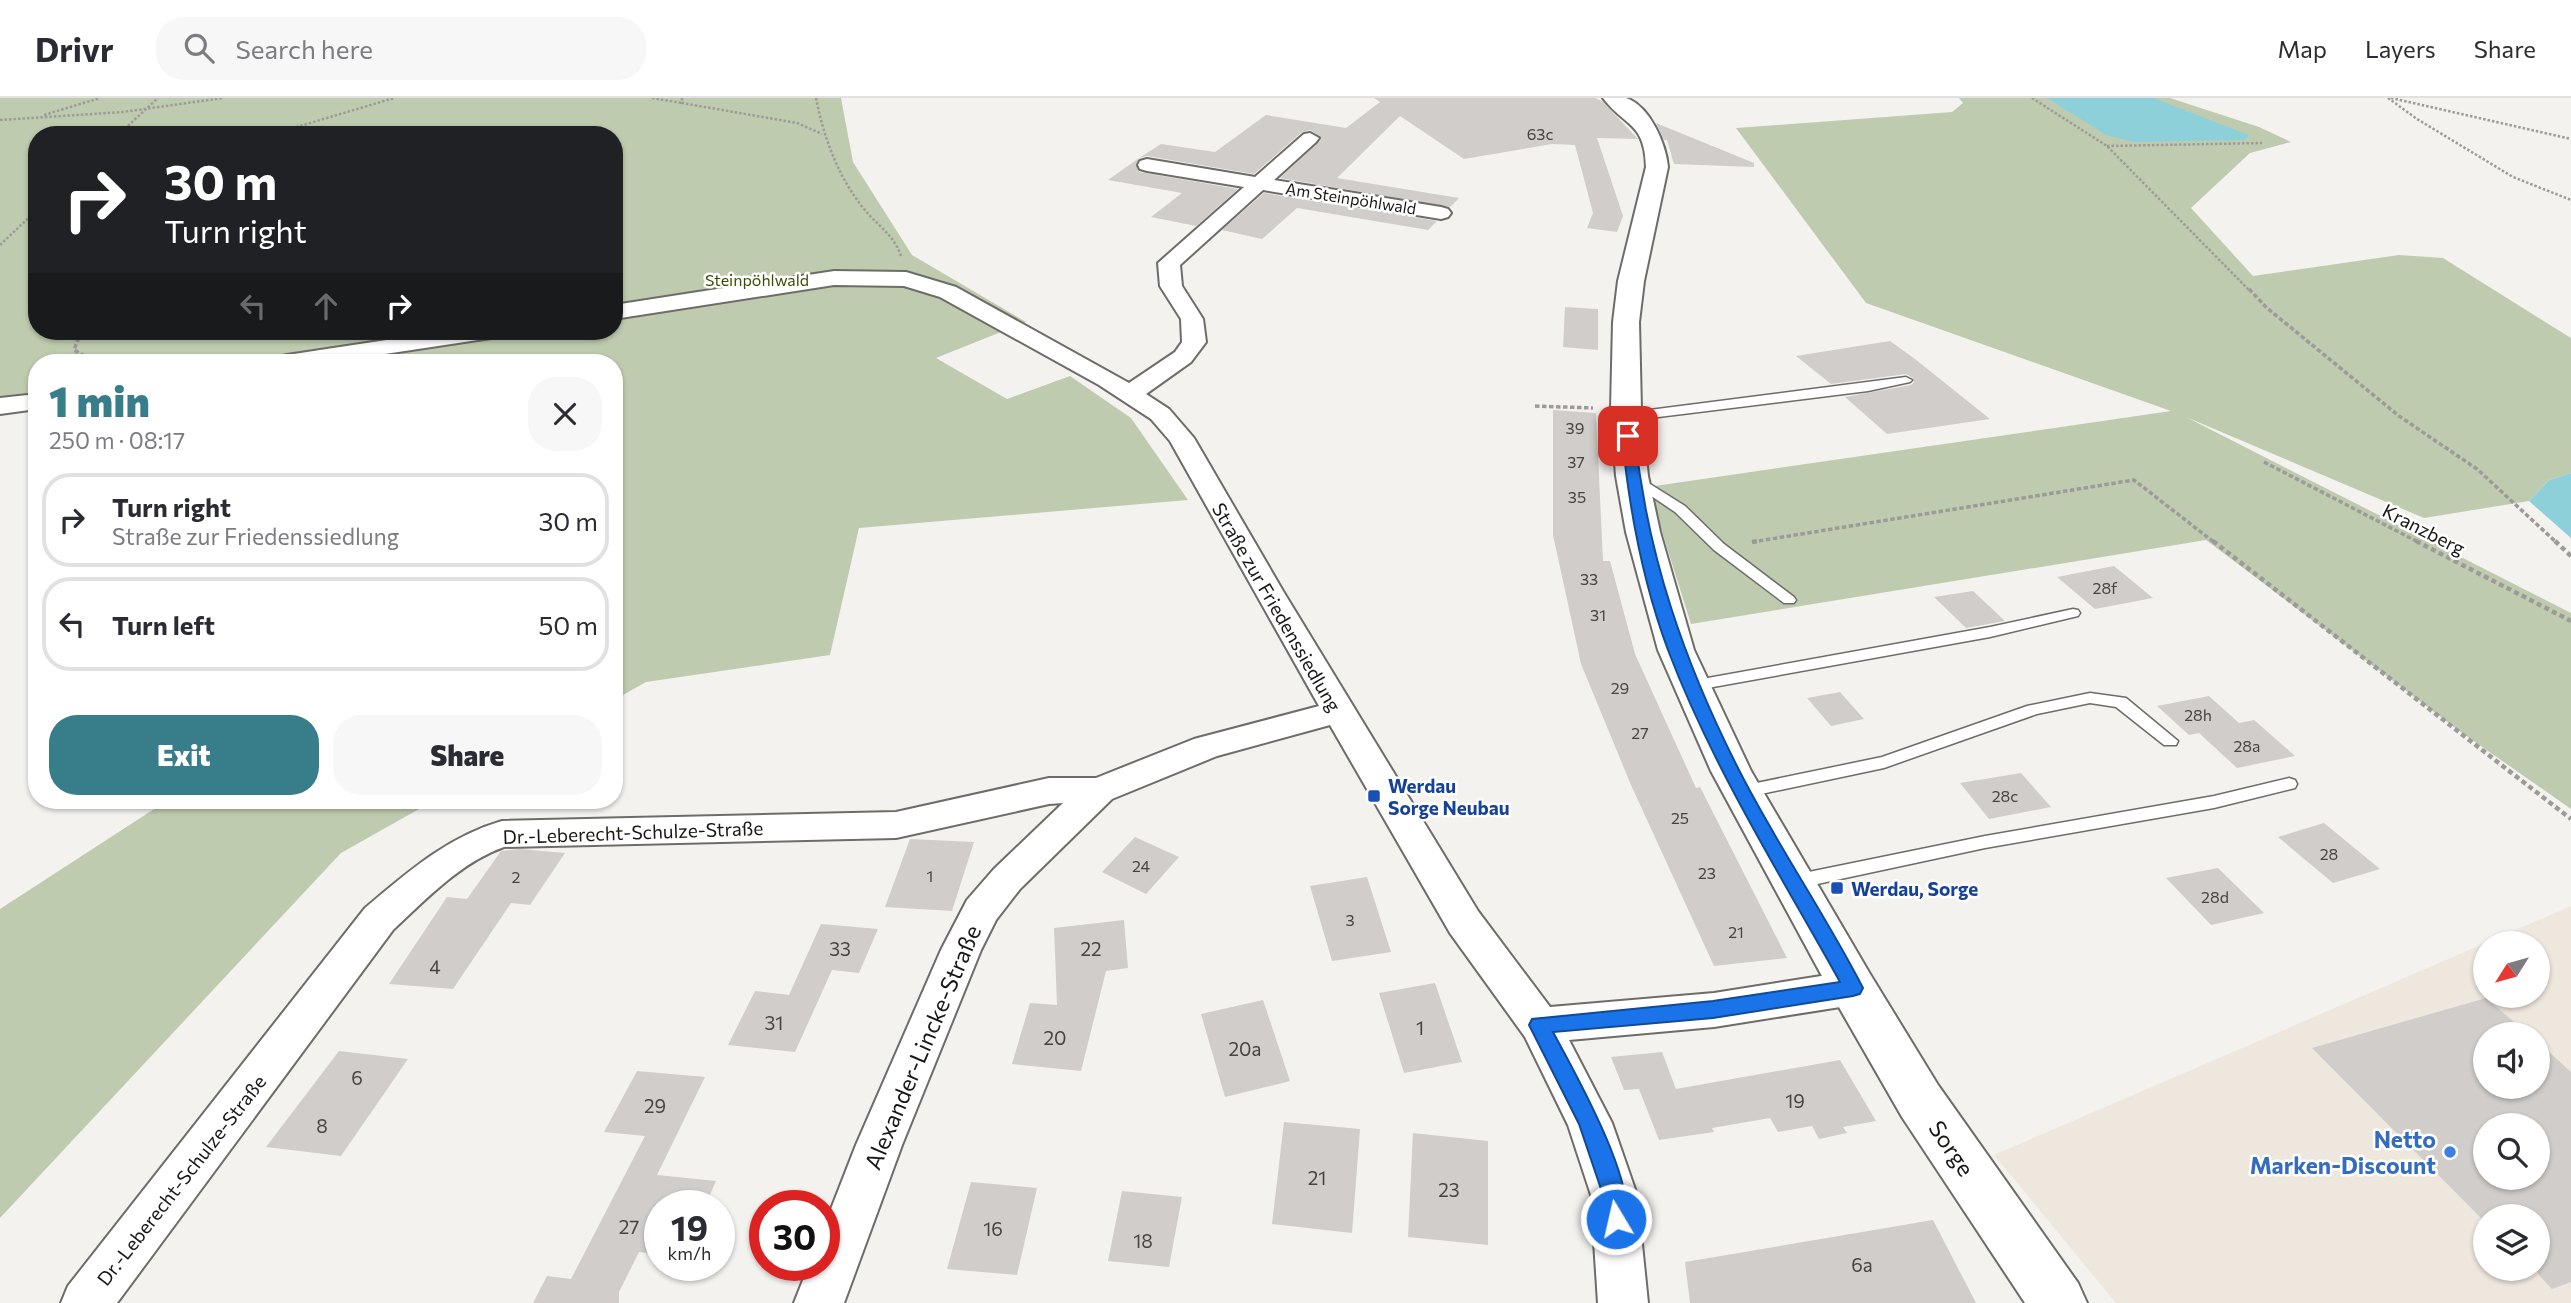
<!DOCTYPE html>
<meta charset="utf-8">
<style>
:root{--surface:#fff;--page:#f7f7f7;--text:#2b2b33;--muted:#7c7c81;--line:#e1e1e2;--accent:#387d8a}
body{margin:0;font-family:Commissioner,sans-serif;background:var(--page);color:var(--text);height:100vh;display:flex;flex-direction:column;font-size:26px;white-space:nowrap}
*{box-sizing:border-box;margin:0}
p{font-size:23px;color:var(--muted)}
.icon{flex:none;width:38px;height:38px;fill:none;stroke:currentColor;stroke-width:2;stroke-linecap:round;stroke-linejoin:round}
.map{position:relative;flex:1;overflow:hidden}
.side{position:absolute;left:28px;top:256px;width:595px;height:455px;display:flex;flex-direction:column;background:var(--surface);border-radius:28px;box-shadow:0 2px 5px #0004}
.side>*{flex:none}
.guide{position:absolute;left:28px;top:28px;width:595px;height:214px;border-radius:28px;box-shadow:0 2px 5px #0004;background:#202124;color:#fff;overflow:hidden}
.needle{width:46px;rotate:233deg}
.buttons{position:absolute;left:2473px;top:833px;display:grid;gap:14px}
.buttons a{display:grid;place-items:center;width:77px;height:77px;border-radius:50%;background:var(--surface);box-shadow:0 2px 5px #0004;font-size:35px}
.speed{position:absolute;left:644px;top:1092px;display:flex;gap:14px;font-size:35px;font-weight:700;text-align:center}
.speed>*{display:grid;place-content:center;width:91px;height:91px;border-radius:50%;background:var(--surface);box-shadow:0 2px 5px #0004;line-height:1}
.speed small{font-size:18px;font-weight:400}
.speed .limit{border:10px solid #d22;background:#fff;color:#111}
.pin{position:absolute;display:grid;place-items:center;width:60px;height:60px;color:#fff;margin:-30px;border-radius:14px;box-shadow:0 4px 10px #0006}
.me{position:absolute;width:77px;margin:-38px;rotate:351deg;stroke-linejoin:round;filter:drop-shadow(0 0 5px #0008)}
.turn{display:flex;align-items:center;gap:24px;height:147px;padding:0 21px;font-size:32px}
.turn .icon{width:91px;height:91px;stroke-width:2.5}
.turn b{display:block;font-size:49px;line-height:60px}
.lanes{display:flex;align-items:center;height:66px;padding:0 21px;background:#0003;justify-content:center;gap:35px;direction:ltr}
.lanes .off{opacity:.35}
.round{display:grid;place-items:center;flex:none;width:74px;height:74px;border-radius:28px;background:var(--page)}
.overview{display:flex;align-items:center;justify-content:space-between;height:119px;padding:0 21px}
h1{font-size:42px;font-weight:800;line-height:52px;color:var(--accent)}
.button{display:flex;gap:14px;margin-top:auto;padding:14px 21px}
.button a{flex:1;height:80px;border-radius:28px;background:var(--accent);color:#fff;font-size:28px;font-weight:800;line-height:80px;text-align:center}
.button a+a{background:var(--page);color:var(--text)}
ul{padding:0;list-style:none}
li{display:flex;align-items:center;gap:21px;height:94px;margin:0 14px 10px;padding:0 7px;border:4px solid var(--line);border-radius:28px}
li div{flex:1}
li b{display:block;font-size:26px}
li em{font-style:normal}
header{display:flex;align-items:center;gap:42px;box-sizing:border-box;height:98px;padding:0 35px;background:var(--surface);border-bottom:2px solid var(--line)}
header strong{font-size:33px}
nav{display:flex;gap:38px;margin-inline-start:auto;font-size:24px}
.search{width:490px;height:63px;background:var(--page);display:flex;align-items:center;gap:18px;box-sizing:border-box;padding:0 24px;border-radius:28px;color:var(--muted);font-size:26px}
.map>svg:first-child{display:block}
.built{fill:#eee7de;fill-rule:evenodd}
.green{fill:#bfcbae;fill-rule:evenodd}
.water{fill:#8dd0da}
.building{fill:#d0cdca;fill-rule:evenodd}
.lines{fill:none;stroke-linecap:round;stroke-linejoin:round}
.service-casing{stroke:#6e6c69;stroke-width:3}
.minor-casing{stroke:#6e6c69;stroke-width:4}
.primary-casing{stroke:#6e6c69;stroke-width:4}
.path-far2{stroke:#9d9b99;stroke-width:2.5;stroke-dasharray:2.5 2;stroke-linecap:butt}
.path-far1{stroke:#9d9b99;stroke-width:3.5;stroke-dasharray:4.5 2.5;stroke-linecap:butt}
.path{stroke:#9d9b99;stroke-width:4.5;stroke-dasharray:5 3.5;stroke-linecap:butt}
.service{fill:#fff;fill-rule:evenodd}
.minor{fill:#fff;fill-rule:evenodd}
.primary{fill:#fff;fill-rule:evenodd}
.route{fill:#1a73e8;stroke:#114b97;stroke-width:2}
.transit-dot{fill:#1a4fb4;stroke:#fff;stroke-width:2.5}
.shop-dot{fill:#3f7fe0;stroke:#fff;stroke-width:2.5}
.labels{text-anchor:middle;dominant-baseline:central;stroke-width:5;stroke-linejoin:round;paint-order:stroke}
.number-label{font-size:16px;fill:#464443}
.far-street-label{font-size:16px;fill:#181716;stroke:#fff}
.far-park-label{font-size:16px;fill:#384c00;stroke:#fff}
.street-label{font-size:19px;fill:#181716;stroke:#fff}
.transit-label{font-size:19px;font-weight:bold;fill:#164399;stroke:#fff;text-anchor:start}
.near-number-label{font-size:19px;fill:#464443}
.near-street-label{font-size:23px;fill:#181716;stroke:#fff}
.near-shop-label{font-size:23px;font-weight:bold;fill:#366cbe;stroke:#fff;text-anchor:end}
</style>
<header>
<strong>Drivr</strong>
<div class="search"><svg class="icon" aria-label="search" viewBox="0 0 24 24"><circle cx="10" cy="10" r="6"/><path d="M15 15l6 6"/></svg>Search here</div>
<nav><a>Map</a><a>Layers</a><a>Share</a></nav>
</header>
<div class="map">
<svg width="2571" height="1205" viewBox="0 0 2571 1205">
<rect width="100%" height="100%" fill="#f4f2ef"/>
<path class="built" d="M2571,808V1205H2116L1994,1057ZM2485,845H2538V898H2485ZM2485,936H2538V989H2485ZM2485,1027H2538V1080H2485ZM2485,1118H2538V1171H2485Z"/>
<path class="green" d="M0,0H841L853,64L912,157L1026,224L936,260L1007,301L1070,278L1131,320L1188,402L859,430L830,557L646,584L614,602V264H37V307L0,313ZM37,37H614V233H37Z
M1959,0H2170L2259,29L2291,44L2250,55L2191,110L2253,178L2399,157L2443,160L2571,240V375L2549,382L2529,403L2424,420L2186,319L2571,515V711L2458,632L2206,442L1691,526L1648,389L2171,313L1866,205L1736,30L1952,14L1963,5Z
M168,702H435L341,755L0,1120V811Z"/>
<path class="water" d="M2047,0H2153L2249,37L2246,42L2134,44L2106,37Z
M2571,375V440L2529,403L2549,382Z"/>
<path class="building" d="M1374,0H1595L1602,3L1638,41L1597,40L1623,118L1617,134L1587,130L1593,115L1575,47L1552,46L1464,61L1400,18L1337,80L1459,100L1450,109L1280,80L1321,42L1320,38L1310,32L1302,34L1254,76L1147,58L1139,60L1161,46L1215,54L1266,17L1346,30L1380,4Z
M1656,25L1754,65V69L1674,66L1667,42H1664Z
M1139,60L1136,66L1139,74L1238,91L1196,128L1151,119L1182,95L1108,82Z
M1264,95L1437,123L1428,132L1297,110L1262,141L1222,132Z
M1565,209L1598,211V252L1563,249Z
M1890,243L1915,261L1990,321L1887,336L1845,299L1911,287L1914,284L1913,280L1906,276L1831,286L1796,258Z
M1553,312L1596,315L1603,463H1610L1635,556L1696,690L1700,689L1787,860L1714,868L1631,687L1581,566L1553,437Z
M2114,468L2153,500L2095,511L2057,479Z
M1973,493L2005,523L1966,530L1934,499Z
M1840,594L1864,621L1831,628L1807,600Z
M2209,598L2239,625L2254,622L2295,658L2237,670L2199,635L2189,637L2157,608Z
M2021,675L2051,709L1989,721L1960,685Z
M2324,725L2380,771L2333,785L2278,739Z
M1135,739L1179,759L1146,796L1102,774Z
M910,741L974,744L952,813L885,809Z
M520,751L565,755L530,807L511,805L453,891L389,886L447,799L467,801L501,753Z
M2218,770L2264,815L2211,827L2166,780Z
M1367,779L1391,854L1332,863L1310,788Z
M1124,822L1128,870L1106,873L1081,973L1012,966L1030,905L1057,907L1054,830Z
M821,826L878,831L859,875L832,872L795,954L728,947L755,893L789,897Z
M1435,885L1462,964L1404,975L1379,895Z
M2486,900L2528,936H2485V989H2538V944L2571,974V1184L2552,1191L2538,1176V1118H2485V1124L2312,950ZM2485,1027H2538V1080H2485Z
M1263,902L1290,983L1225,999L1201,916Z
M339,953L408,961L341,1058L266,1049Z
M1662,954L1676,991L1840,962L1876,1023L1843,1029L1847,1035L1819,1041L1812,1028L1778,1034L1770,1020L1712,1030L1714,1034L1659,1042L1639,991L1624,992L1611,959Z
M637,973L705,979L657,1077L716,1083L705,1108H660V1156L639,1154L619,1194V1205H533L547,1178L571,1181L645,1038L604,1034Z
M1284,1024L1360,1031L1352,1135L1272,1126Z
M1413,1035L1488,1043V1147L1408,1139Z
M971,1084L1037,1090L1017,1177L947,1171Z
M1122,1093L1182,1099L1169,1169L1108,1163Z
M1933,1122L1976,1205H1690L1685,1164Z"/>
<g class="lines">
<defs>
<path id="service" d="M1906,279L1912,282L1910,284L1868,293L1626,323L1620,319L1626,315Z
M1634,376L1685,408L1724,446L1794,499L1796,502L1794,505H1784L1714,452L1675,414L1629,383V377Z
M2073,511L2078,512L2080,515L2078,518L1990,539L1691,593L1683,588L1691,583L1990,529Z
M2090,595L2126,600L2178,643L2176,647H2164L2116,609L2090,605L2037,616L1884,670L1742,700L1736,698L1734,694L1736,690L1742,688L1882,659L2027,608Z
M2289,680L2295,682L2297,686L2295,690L2214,710L1985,750L1794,791L1788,789L1785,784L1788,779L1794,777L1985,738L2214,698Z"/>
<path id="minor" d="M1310,35L1319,40L1316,44L1274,82L1441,109L1448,111L1451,115L1448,119L1441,121L1263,92L1180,167L1182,188L1203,221L1206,244L1191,264L1146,296L1169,311L1194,340L1283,493L1478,813L1550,909L1714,895L1853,873L1868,878L1874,890L1868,902L1853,907L1714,929L1569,942L1612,1025L1637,1097L1648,1205H1598L1591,1097L1568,1027L1525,939L1450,835L1330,627L1217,658L1112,701L1020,791L996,822L981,852L902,1047L844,1205H794L809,1167H824V1129L856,1047L941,852L967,802L994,771L1063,705L1049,706L896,740L504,749C461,764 425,802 393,832L117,1205H61L68,1188L365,810C408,774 447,739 502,723L896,714L1049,680H1096L1194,641L1319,608L1170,343L1151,321L1099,287L940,199L904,188L834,187L614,221V207L834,173L906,174L956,189L1129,285L1175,254L1182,244L1181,221L1160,188L1158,165L1244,89L1147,73L1140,71L1138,67L1140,63L1147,61L1255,79L1304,36Z
M446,233H503L499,238L491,240L332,264H275L278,259L287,257Z
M37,296V311L0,316V300Z"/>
<path id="primary" d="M1603,0C1610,0 1620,0 1626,0C1650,8 1666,46 1668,69L1644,183L1639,224L1641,311L1648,378L1660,434L1694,552L1751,673L1870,876L1938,987L2078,1185L2087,1205H2025L1902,1019L1836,904L1711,673L1658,552L1626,434L1616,378L1611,311L1613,224L1618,183L1646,69C1645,24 1625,29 1603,0Z"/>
</defs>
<use href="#service" class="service-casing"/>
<use href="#minor" class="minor-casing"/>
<use href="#primary" class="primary-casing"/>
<path class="path-far2" d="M652,0L682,5
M682,0V5L797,25L822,36
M816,0C824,40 838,79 864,111C877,127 894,137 901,158
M2032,0L2107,48L2250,193
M2388,0L2417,21L2513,79L2571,102
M2391,0L2571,41
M44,17L100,0
M0,22L123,14L223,0
M118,37L158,0
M270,37L394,0
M2107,48L2262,45
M0,147L37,112"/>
<path class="path-far1" d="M2249,191L2267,210L2399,318L2477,371L2557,445
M81,233L74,252L95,264
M1535,308L1593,310
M2264,364L2420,445
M1752,444L2134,382L2215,445"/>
<path class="path" d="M2213,443L2571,721
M2416,443L2571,523
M2555,443L2571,458
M1752,444L1759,443"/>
<use href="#service" class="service"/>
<use href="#minor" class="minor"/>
<use href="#primary" class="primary"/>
</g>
<path class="route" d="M1628,335L1635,338C1647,458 1685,566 1739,672C1777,747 1825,816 1863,890L1860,896L1853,898L1713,920L1553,934C1573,971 1641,1091 1624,1128L1616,1131L1608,1128L1603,1097L1579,1026L1529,927L1532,921L1713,903L1840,884C1780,776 1712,668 1668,552C1643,485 1629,410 1622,338Z"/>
<g class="transit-dot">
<rect x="1367" y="691" width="14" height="14" rx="3.5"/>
<rect x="1830" y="783" width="14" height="14" rx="3.5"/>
</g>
<circle class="shop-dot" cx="2450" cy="1054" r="7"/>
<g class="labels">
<g class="number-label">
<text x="1540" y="35">63c</text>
<text x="1575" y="329">39</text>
<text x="1576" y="363">37</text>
<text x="1577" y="398">35</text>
<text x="1589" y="480">33</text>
<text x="2105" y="489">28f</text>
<text x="1598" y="516">31</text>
<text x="1620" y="589">29</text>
<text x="2198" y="616">28h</text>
<text x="1640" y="634">27</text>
<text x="2247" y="647">28a</text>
<text x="2005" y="697">28c</text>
<text x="1680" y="719">25</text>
<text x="2329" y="755">28</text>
<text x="1141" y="767">24</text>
<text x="1707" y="774">23</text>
<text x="930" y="777">1</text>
<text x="516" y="778">2</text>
<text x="2215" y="798">28d</text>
<text x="1350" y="821">3</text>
<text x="1736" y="833">21</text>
</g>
<g class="far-street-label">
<text transform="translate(1351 100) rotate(9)">Am Steinpöhlwald</text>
</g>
<g class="far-park-label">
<text x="757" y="181">Steinpöhlwald</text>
</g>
<g class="street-label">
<text transform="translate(2424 431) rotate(27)">Kranzberg</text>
<text transform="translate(1277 509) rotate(60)">Straße zur Friedenssiedlung</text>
<text transform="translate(633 734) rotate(-2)">Dr.-Leberecht-Schulze-Straße</text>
<text transform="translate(181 1082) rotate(-52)">Dr.-Leberecht-Schulze-Straße</text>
</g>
<g class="transit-label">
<text x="1388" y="687">Werdau<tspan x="1388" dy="22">Sorge Neubau</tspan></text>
<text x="1851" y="790">Werdau, Sorge</text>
</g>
<g class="near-number-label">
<text x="840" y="850">33</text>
<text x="1091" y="850">22</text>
<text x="435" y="868">4</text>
<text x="774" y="924">31</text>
<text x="1420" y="929">1</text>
<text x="1055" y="939">20</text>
<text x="1245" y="950">20a</text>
<text x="357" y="979">6</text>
<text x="1795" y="1002">19</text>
<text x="655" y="1007">29</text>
<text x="322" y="1027">8</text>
<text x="1317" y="1079">21</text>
<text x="1449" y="1091">23</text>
<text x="629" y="1128">27</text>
<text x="993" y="1130">16</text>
<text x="1143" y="1142">18</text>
<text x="1862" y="1166">6a</text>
</g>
<g class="near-street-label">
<text transform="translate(922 949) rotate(-67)">Alexander-Lincke-Straße</text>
<text transform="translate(1952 1050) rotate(56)">Sorge</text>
</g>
<g class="near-shop-label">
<text x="2436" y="1041">Netto<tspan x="2436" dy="26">Marken-Discount</tspan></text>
</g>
</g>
</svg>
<div class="buttons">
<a><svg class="needle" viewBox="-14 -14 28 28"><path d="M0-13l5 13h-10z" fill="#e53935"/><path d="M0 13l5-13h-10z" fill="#7c7c81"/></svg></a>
<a><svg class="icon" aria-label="sound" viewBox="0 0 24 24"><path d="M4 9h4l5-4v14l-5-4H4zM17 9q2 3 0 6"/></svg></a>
<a><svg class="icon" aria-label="search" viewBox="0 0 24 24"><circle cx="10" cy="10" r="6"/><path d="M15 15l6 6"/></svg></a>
<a><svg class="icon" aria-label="layers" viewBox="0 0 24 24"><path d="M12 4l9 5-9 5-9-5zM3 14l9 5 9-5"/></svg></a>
</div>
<div class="speed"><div>19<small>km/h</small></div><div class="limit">30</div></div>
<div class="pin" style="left:1628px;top:338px;background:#d93025"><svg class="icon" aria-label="arrive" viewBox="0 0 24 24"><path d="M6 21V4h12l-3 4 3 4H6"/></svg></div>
<svg class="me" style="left:1616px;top:1121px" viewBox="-20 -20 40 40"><circle r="17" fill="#1a73e8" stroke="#fff" stroke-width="3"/><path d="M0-11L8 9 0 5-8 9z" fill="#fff"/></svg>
<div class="guide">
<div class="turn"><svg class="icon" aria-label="right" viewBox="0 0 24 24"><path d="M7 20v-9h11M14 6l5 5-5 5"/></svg><div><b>30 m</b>Turn right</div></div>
<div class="lanes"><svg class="icon off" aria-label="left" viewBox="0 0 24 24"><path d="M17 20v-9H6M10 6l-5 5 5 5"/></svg><svg class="icon off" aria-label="ahead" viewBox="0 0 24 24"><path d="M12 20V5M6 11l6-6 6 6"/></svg><svg class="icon" aria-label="right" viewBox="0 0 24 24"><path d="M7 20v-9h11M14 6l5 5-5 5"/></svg></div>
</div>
<section class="side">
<div class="overview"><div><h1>1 min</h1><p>250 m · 08:17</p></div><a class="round"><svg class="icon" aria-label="close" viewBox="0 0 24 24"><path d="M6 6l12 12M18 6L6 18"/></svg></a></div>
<ul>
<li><svg class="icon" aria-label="right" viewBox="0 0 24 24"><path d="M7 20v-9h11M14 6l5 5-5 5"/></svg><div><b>Turn right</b><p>Straße zur Friedenssiedlung</p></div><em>30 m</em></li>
<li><svg class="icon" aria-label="left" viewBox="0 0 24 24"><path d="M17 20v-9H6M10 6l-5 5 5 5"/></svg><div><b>Turn left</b></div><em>50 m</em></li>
</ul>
<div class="button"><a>Exit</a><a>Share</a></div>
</section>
</div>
